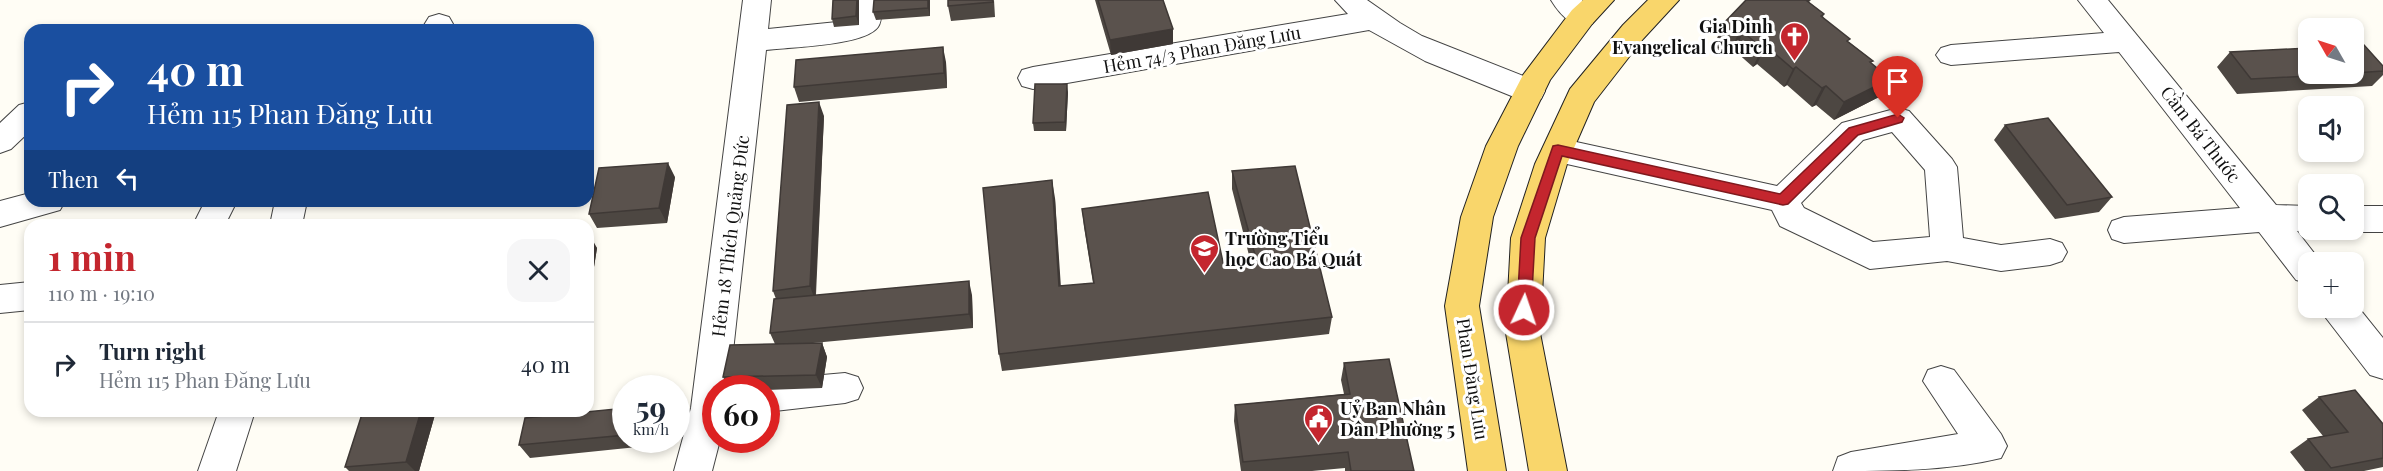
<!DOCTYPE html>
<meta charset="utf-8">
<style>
:root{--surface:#fff;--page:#f6f6f7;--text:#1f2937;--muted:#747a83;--line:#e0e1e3;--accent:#c4262e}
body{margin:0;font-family:"Playfair Display",serif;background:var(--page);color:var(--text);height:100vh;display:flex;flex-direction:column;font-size:22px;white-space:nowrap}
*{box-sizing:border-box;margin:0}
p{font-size:20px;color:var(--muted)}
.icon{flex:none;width:33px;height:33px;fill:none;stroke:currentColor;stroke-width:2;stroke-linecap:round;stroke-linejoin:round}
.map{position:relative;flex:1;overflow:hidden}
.details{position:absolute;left:24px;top:219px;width:570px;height:198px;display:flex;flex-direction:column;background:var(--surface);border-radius:18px;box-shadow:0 3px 9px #0003}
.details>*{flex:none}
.hud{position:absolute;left:24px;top:24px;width:570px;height:183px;border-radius:18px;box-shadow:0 3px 9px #0003;background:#1a4fa0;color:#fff;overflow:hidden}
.needle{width:39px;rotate:309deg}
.buttons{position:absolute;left:2298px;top:18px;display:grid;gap:12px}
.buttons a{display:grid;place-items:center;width:66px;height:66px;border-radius:12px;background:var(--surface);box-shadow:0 3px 9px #0003;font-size:30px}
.speed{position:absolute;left:612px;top:375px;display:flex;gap:12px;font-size:30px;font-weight:700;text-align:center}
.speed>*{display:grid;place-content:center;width:78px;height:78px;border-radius:50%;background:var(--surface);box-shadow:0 3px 9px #0003;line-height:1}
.speed small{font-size:15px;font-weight:400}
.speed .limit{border:9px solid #d22;background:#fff;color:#111}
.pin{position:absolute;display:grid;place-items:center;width:51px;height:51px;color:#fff;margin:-62px -26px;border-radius:50% 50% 50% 0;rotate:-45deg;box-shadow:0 0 6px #0007}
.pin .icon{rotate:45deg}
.me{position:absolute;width:66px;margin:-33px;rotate:3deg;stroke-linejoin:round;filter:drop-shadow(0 0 4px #0008)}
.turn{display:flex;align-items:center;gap:21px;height:126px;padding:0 24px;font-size:27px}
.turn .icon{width:78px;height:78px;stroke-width:2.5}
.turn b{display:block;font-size:42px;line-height:51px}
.then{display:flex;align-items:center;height:57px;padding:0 24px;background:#0003;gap:12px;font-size:22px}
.round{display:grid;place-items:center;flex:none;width:63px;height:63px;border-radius:18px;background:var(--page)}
.summary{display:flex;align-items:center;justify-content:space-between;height:102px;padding:0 24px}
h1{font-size:36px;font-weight:700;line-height:45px;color:var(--accent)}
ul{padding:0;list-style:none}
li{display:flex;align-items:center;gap:18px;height:84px;padding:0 24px;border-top:2px solid var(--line)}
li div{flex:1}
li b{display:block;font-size:22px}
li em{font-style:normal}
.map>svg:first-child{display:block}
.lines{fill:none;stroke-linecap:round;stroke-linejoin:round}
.minor-casing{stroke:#444;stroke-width:2}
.major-casing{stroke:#222;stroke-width:2}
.minor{fill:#fff;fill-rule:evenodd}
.major{fill:#f9d66b;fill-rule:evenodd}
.wall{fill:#4d4742}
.shaded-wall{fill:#3f3936}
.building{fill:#5a524d;stroke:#3f3936;stroke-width:1.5}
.route{fill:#c4262e;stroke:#7f191e;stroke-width:1.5}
.labels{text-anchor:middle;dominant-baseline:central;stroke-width:6;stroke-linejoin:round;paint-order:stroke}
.poi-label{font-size:18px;font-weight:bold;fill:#111;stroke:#fff;text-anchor:start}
.street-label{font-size:18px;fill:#111;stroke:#fff}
</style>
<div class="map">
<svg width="2383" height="471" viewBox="0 0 2383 471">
<rect width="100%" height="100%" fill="#fffdf5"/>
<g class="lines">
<defs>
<path id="minor" d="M743,0H771L768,29L847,21L852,18L853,0H881C881,8 883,20 878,27C864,46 790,47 766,50L729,388H716V440H720L712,471H674L691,408Z
M1335,0H1367L1400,23L1422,36L1541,83L1545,91L1541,99L1530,102L1519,99L1425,61L1369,30L1033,89L1022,86L1018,78L1022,70L1033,67L1348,14Z
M1551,0H1582L1596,17L1592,24C1573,29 1561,16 1551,0Z
M2078,0H2108L2276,205L2308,206V230H2315L2297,231L2321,262H2308V283L2296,280L2259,232L2124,243L2112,239L2108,230L2112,221L2124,217L2240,208L2119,52L1951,65L1941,62L1936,55L1941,48L1951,45L2104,33Z
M439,14L449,17L453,24L450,30H421L429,17Z
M30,102V131L11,149L0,153V123L19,105Z
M1898,108L1909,111L1952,159L1957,167L1963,238L2001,245L2050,239L2062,243L2067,252L2062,261L2050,265L2001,271L1947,261L1870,269L1780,226L1772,210L1558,162L1547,158L1542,150L1547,142L1558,138L1777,186L1842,123ZM1892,132L1925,170L1930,237L1873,242L1804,208L1801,203L1863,140Z
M30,193V201H65L60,210L0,227V201Z
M205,201H237L225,225H193Z
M275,201H307L302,225H270Z
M2354,206H2383V232H2354L2347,230H2354Z
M30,282V310L0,313V285Z
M2354,302L2383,338V379L2370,375L2326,318L2321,308H2354Z
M1941,366L1954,370L2001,434L2007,446L2001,458C1948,471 1889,471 1833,471L1838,457L1851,452L1958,434L1923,381L1928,370Z
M845,373L858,377L863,388L858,399L845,403L766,412V388H752L753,385L766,380Z
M219,411H255L236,471H198Z"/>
<path id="major" d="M1583,0H1614L1592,24L1550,80L1518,146L1493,217L1479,306L1506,471H1468L1445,306L1461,217L1486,146L1523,75L1572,10Z
M1648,0H1679L1643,39L1594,102L1567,164L1545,238L1540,333L1567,471H1529L1506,333L1511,238L1535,164L1570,89L1623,25Z"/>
</defs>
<use href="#minor" class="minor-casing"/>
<use href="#major" class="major-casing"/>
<use href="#minor" class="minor"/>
<use href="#major" class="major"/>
</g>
<path class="wall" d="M833,0H859V25L834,27L832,19Z
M930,0V16L876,20L873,12Z
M994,0L995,17L951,21L948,6Z
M1095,0H1163L1173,29V44L1111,55Z
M1746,0H1811L1809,2L1824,14L1823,17L1849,42L1873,61L1871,63L1879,97L1834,120L1816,105L1812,107L1787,85L1784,87L1757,64L1753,67L1735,51L1730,53L1718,50L1715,43L1723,24Z
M2354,45L2383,66V75L2372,86L2237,94L2217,67L2230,52L2308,74H2354Z
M946,62L947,88L799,102L794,87Z
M1068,92L1066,131H1034L1033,123Z
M824,116L816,295H972L973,328L813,343H822L827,357L822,388L766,390V388H729L723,377L775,344L770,333L776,299L773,291Z
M2005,125L2112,197L2099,212L2055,219L1994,140Z
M1232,171L1332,317L1329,334L1002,371L999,354L1055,198L1060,286L1093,283L1084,227L1082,209L1224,267L1251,263L1232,189Z
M675,177L667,223L597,228L589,214Z
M588,240L597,248L594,267H588Z
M1344,363L1414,471H1345V468L1312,471H1241L1234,421L1235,405L1344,394L1341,380Z
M2319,397L2383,424V467L2364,471H2305L2290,452L2308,439L2323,436L2302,410Z
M626,408V440H648L647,446L530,458L519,445Z
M363,411H436L419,471H349L345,467Z"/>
<path class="shaded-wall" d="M857,0H859V25L856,16Z
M928,0H930V16L928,8Z
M1173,29V44L1111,55L1110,40Z
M1743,32L1735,51L1730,53L1738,34Z
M1766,46L1757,64L1753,67L1762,48Z
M943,47L946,62L947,88L944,73Z
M1796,67L1787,85L1784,87L1793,69Z
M1890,79L1879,97L1834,120L1844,102Z
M1067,84L1068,92L1066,131L1065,122Z
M1826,86L1816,105L1812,107L1822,88Z
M819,102L824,116L815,300L810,286Z
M668,163L675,177L667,223L659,208Z
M1052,180L1055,198L1062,303L1059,286Z
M592,239L597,248L594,267L589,259Z
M969,281L972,295L973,328L969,314Z
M822,343L827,357L822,388L816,375Z
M421,411H436L419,471H415L406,462Z
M643,440H648L647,446Z"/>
<path class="building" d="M833,0H857L856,16L832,19Z
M874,0H928V8L873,12Z
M948,0H992L993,2L948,6Z
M1098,0H1163L1173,29L1110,40Z
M1746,0H1809L1807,1L1824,14L1821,16L1850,39L1847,41L1873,61L1870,62L1890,79L1844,102L1826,86L1822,88L1796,67L1793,69L1766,46L1762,48L1743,32L1738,34L1726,31L1723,24Z
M2354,45H2364L2383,66V71L2354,73Z
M943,47L944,73L794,87L796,60Z
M2308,48V74H2345L2251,79L2230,52Z
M1035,84H1067L1065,122L1033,123Z
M819,102L810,286L773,291L787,105Z
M2048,118L2112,197L2067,205L2005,125Z
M668,163L659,208L589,214L599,168Z
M1295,166L1332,317L999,354L983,188L1052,180L1059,286L1094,283L1082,209L1208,192L1224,267L1257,262L1232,171Z
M491,220L490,225H447Z
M592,239L589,259H588V240Z
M969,281V314L770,333L774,299Z
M822,343L816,375L723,377L730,345Z
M1389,359L1414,471H1351L1348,452L1243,462L1235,405L1350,394L1344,363Z
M2355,390L2383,424V458L2331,468L2308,439L2348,432L2319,397Z
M626,408V435L519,445L525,418Z
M363,411H421L406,462L345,467Z"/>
<path class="route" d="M1898,114L1904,118L1902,122L1858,135L1788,204L1783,205L1562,156L1535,238L1531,310L1529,314H1519L1517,310L1521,238L1553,146L1558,145L1780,194L1849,128Z"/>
<defs>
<symbol id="church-pin" viewBox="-11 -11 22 30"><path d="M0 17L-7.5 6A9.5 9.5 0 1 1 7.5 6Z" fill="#c4262e" stroke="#fff"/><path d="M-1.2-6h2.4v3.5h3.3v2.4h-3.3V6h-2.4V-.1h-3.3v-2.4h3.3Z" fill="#fff"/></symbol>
<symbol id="school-pin" viewBox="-11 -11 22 30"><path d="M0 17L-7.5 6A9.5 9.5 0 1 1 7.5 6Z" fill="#c4262e" stroke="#fff"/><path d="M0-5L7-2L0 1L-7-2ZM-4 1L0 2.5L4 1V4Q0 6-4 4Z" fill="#fff"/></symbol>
<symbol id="civic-pin" viewBox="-11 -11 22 30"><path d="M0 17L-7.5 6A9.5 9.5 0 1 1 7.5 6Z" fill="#c4262e" stroke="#fff"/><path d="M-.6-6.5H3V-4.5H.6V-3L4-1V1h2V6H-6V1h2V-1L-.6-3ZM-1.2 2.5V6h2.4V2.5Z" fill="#fff"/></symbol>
</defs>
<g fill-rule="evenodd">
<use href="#church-pin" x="1778" y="20" width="33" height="45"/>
<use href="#school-pin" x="1188" y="232" width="33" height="45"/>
<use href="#civic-pin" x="1302" y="402" width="33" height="45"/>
</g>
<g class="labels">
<g class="poi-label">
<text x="1773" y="26" text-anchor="end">Gia Dinh<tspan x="1773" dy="21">Evangelical Church</tspan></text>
<text x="1225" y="238">Trường Tiểu<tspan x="1225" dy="21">học Cao Bá Quát</tspan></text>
<text x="1340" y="408">Uỷ Ban Nhân<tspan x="1340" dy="21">Dân Phường 5</tspan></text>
</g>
<g class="street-label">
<text transform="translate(1202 49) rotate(-10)">Hẻm 74/3 Phan Đăng Lưu</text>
<text transform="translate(2201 134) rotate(52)">Cầm Bá Thước</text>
<text transform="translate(730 236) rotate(-83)">Hẻm 18 Thích Quảng Đức</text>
<text transform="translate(1473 379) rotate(81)">Phan Đăng Lưu</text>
</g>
</g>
</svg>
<div class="buttons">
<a><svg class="needle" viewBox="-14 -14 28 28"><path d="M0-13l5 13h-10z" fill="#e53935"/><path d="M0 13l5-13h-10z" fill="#747a83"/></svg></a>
<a><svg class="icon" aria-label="sound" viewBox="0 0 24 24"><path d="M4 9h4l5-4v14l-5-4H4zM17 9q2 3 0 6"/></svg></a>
<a><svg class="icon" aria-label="search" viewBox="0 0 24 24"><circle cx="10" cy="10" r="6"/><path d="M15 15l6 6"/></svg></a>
<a>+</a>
</div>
<div class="speed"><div>59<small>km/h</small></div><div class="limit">60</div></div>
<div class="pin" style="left:1898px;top:118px;background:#d93025"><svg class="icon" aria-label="arrive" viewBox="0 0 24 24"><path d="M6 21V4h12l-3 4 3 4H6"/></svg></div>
<svg class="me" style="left:1524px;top:310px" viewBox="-20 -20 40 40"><circle r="17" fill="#c4262e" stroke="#fff" stroke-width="3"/><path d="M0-11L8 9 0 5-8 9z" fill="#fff"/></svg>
<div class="hud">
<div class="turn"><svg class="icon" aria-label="right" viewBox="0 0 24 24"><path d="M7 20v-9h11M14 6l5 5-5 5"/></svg><div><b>40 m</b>Hẻm 115 Phan Đăng Lưu</div></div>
<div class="then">Then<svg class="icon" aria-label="left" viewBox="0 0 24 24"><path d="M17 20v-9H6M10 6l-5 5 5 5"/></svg></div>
</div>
<section class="details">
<div class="summary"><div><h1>1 min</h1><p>110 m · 19:10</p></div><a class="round"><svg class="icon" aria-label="close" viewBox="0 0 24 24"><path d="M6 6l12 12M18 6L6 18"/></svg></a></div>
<ul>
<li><svg class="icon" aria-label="right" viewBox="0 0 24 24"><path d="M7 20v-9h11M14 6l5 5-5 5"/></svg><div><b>Turn right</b><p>Hẻm 115 Phan Đăng Lưu</p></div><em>40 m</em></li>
</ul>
</section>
</div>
